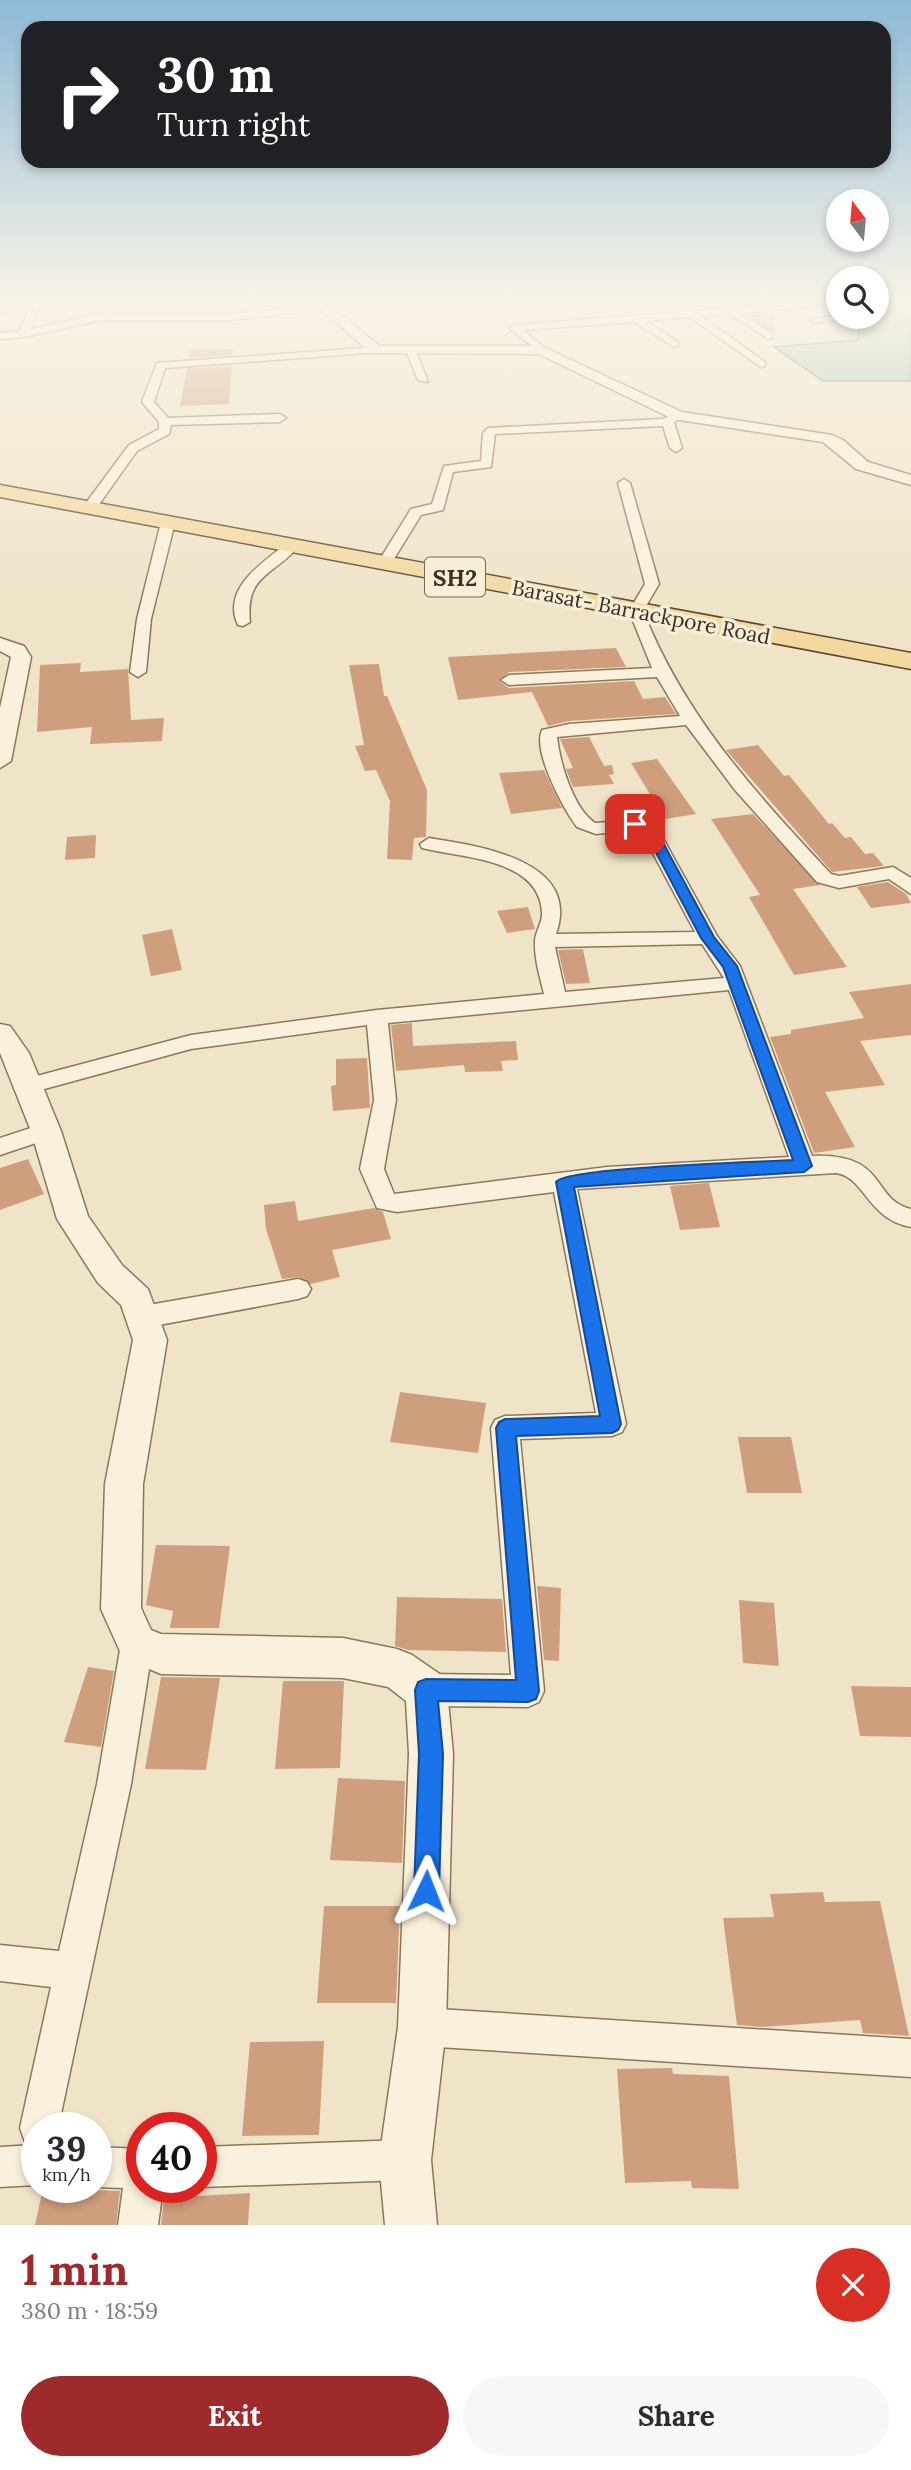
<!DOCTYPE html>
<meta charset="utf-8">
<style>
:root{--surface:#fff;--page:#f7f7f7;--text:#2b2b33;--muted:#7c7c81;--accent:#9e2a2b}
body{margin:0;font-family:Lora,serif;background:var(--page);color:var(--text);height:100vh;display:flex;flex-direction:column;font-size:26px;white-space:nowrap}
*{box-sizing:border-box;margin:0}
p{font-size:23px;color:var(--muted)}
.icon{flex:none;width:38px;height:38px;fill:none;stroke:currentColor;stroke-width:2;stroke-linecap:round;stroke-linejoin:round}
.map{position:relative;height:2225px;overflow:hidden}
.sheet{display:flex;flex-direction:column;background:var(--surface);flex:1}
.sheet>*{flex:none}
.guide{position:absolute;left:21px;top:21px;width:870px;height:147px;border-radius:21px;box-shadow:0 4px 10px #0003;background:#202124;color:#fff;overflow:hidden}
.needle{width:46px;rotate:344deg}
.fabs{position:absolute;left:826px;top:189px;display:grid;gap:14px}
.fabs a{display:grid;place-items:center;width:63px;height:63px;border-radius:50%;background:var(--surface);box-shadow:0 4px 10px #0003;font-size:35px}
.speed{position:absolute;left:21px;top:2112px;display:flex;gap:14px;font-size:35px;font-weight:700;text-align:center}
.speed>*{display:grid;place-content:center;width:91px;height:91px;border-radius:50%;background:var(--surface);box-shadow:0 4px 10px #0003;line-height:1}
.speed small{font-size:18px;font-weight:400}
.speed .limit{border:10px solid #d22;background:#fff;color:#111}
.pin{position:absolute;display:grid;place-items:center;width:60px;height:60px;color:#fff;margin:-30px;border-radius:14px;box-shadow:0 4px 10px #0006}
.me{position:absolute;width:77px;margin:-38px;rotate:2deg;stroke-linejoin:round;filter:drop-shadow(0 0 5px #0008)}
.turn{display:flex;align-items:center;gap:24px;height:147px;padding:0 21px;font-size:32px}
.turn .icon{width:91px;height:91px;stroke-width:2.5}
.turn b{display:block;font-size:49px;line-height:60px}
.round{display:grid;place-items:center;flex:none;width:74px;height:74px;border-radius:37px;background:var(--page)}
.overview{display:flex;align-items:center;justify-content:space-between;height:119px;padding:0 21px}
h1{font-size:42px;font-weight:700;line-height:52px;color:var(--accent)}
.primary-button{display:flex;gap:14px;margin-top:auto;padding:14px 21px}
.primary-button a{flex:1;height:80px;border-radius:42px;background:var(--accent);color:#fff;font-size:28px;font-weight:700;line-height:80px;text-align:center}
.primary-button a+a{background:var(--page);color:var(--text)}
.map>svg:first-child{display:block}
.water{fill:#a9c4bc;stroke:#6f938a;stroke-width:2}
.building{fill:#cf9f7d}
.lines{fill:none;stroke-linecap:round;stroke-linejoin:round}
.minor-casing{stroke:#8d765c;stroke-width:3}
.tertiary-casing{stroke:#8d765c;stroke-width:3}
.primary-casing{stroke:#5b4430;stroke-width:3}
.minor{fill:#faf1dc;fill-rule:evenodd}
.tertiary{fill:#faf1dc;fill-rule:evenodd}
.primary{fill:#f3d9a0;fill-rule:evenodd}
.route{fill:#1a73e8;stroke:#114b97;stroke-width:2}
.labels{text-anchor:middle;dominant-baseline:central;stroke-width:7;stroke-linejoin:round;paint-order:stroke}
.far-street-label{font-size:21px;fill:#3d2e20;stroke:#f7eed8}
.shield{fill:#f7eed8;stroke:#756857;stroke-width:2}
.shield-label{font-size:23px;font-weight:bold;fill:#3d2e20}
</style>
<div class="map">
<svg width="911" height="2225" viewBox="0 0 911 2225">
<rect width="100%" height="100%" fill="#f0e4c8"/>
<path class="water" d="M877,303H911V381H823L774,347L858,340L859,325L883,318L877,312Z"/>
<path class="building" d="M774,312V334L750,315Z
M233,349L232,355L189,358L191,350Z
M232,366L229,404L180,406L187,369Z
M616,648L626,667L509,672L499,681L509,688L634,681L643,699L665,697L676,714L569,721L548,726L532,692L458,700L448,657Z
M81,663L80,672L128,669L131,720L164,718L162,741L90,744L92,727L37,732L40,665Z
M379,664L384,696H387L427,790L426,837L414,838L412,860L387,859L390,801L376,770L365,771L355,746L364,745L349,665Z
M589,737L604,766L612,765L614,774L609,775L614,784L573,787L566,769L573,768L560,739Z
M758,745L784,776L789,775L829,824L832,823L845,838L851,837L865,854L873,853L884,866L832,872L726,750Z
M657,759L696,814L665,819L631,763Z
M544,770L562,808L511,814L499,773Z
M753,814L820,885L793,889L847,967L794,975L749,897L760,895L711,819Z
M96,835L95,858L65,860L67,837Z
M888,882L906,894L911,903L871,908L857,887Z
M528,907L535,929L507,933L497,911Z
M172,929L182,970L151,976L142,935Z
M583,949L590,983L566,984L558,950Z
M911,984V1035L860,1041L885,1085L825,1092L855,1147L814,1153L770,1037L791,1034V1030L864,1018L849,992Z
M412,1023L413,1046L516,1041L518,1060L501,1061L503,1071L465,1072L464,1065L396,1071L391,1025Z
M367,1058L370,1108L333,1111L331,1086L336,1085V1059Z
M28,1159L44,1194L0,1210V1168Z
M709,1183L720,1227L680,1230L670,1186Z
M295,1201L298,1221L374,1208L383,1212L391,1239L332,1250L340,1277L311,1284L299,1277L282,1279L266,1229L264,1205Z
M400,1392L486,1403L478,1453L390,1442Z
M738,1437H791L802,1493H747Z
M156,1545L230,1546L219,1628H170L173,1611L146,1605Z
M537,1586L561,1588L559,1661L544,1660Z
M397,1597L502,1599L506,1652L408,1650L395,1646Z
M739,1600L774,1603L779,1666L743,1663Z
M88,1667L114,1671L101,1747L64,1742Z
M161,1677L220,1678L206,1770L145,1769Z
M283,1681H344L340,1768L275,1769Z
M851,1686L911,1687V1737L860,1736Z
M338,1778L405,1781L402,1863L330,1860Z
M823,1892L825,1902L880,1901L909,2036L863,2033L860,2020L762,2027L737,2025L723,1918L774,1917L770,1894Z
M324,1906H400L396,2003H317Z
M324,2041L319,2135L242,2136L250,2042Z
M672,2068L673,2074L729,2076L739,2189L692,2188L691,2181L625,2183L617,2069Z
M43,2188L120,2191L116,2225H35Z
M250,2193L248,2225H161L164,2198Z"/>
<g class="lines">
<defs>
<path id="minor" d="M0,303H5V312L0,313Z
M31,303H41L31,329L101,314L107,303L114,305L111,314H230L327,305L332,308L230,320H101L24,337L0,339V333L20,331Z
M798,303H835L743,313L772,334V338L768,339L731,314L701,316L765,362V366L761,367L689,317L646,321L678,342V346L674,347L634,322L523,330L545,348L546,350L541,353L509,328L514,325Z
M838,315L852,317L816,323L811,320Z
M376,347L380,348V352L165,368L154,402L168,418L280,414L286,418L280,422L171,425L169,434L137,451L95,510L83,507L129,445L159,429V422L142,402L157,363Z
M411,348L416,351L428,382L418,380L406,351Z
M678,413L684,416L674,422L682,448L676,452L670,448L663,426L495,434L491,467L453,472L443,510L421,515L389,567L377,564L411,509L432,504L444,466L481,461L483,433L488,428L662,419Z
M624,479L630,483L659,584L643,611C685,717 754,791 831,874L839,876L893,867L911,878V894L889,879L839,888L817,882L735,790L686,725L557,737C560,763 573,808 595,823L640,820L646,821L665,842L717,936L740,966L812,1156C889,1153 870,1199 911,1209V1227C867,1219 865,1177 836,1173L577,1189L626,1424L622,1432L612,1436L520,1439L544,1691L539,1702L528,1707L426,1706L415,1701L410,1690L415,1679L426,1674L511,1675L491,1428L495,1420L505,1416L596,1413L554,1192L397,1212L377,1208L360,1169L374,1100L367,1025L191,1049L26,1094L18,1091L15,1086L18,1081L191,1035L377,1010L544,994C540,977 534,958 535,940C536,931 542,923 542,914C541,858 461,858 422,848L420,844L429,838C479,846 582,860 556,934L695,932L648,844L635,830L596,834L577,827C564,810 532,751 542,730L569,724L680,716L657,677L509,685L501,680L509,675L652,668L629,611L645,584L618,483ZM702,944L724,978L565,992L555,947ZM729,990L789,1157L607,1167L394,1194L384,1169L396,1100L388,1023Z
M168,518L175,522L151,619L146,672L138,677L130,672L137,619L161,522Z
M286,544L298,547C273,576 245,575 250,622L243,626L238,625C221,589 262,563 286,544Z
M46,1123L54,1125L58,1131L54,1137L0,1155V1138Z
M298,1279L307,1282L311,1289L307,1296L298,1299L143,1328L134,1324L130,1317L134,1310L143,1306Z
M137,1629L148,1633L153,1644L131,1784L58,2128H37V2185L0,2187V2147L34,2145L25,2142L20,2128L51,1987L0,1981V1945L59,1951L97,1784L121,1644L126,1633Z
M422,2008L911,2039V2077L422,2046L409,2040L403,2027L409,2014Z
M405,2140L419,2146L425,2160L419,2174L405,2180L201,2187V2147Z
M96,2147L142,2149V2188H163L158,2225H118L123,2188L96,2187Z"/>
<path id="tertiary" d="M314,303H327L379,346H541L682,412L832,435L843,440L868,462L911,475V485L856,469L823,442L673,419L539,354L371,353Z
M0,638L24,646L31,657L11,761L0,768V708L11,657L0,651Z
M0,1024L10,1026L29,1053L61,1131L88,1216L122,1265L148,1289L167,1340L143,1484L141,1608L151,1630L161,1634L343,1638L397,1649L412,1655L441,1675L447,1690L453,1754L446,2027L431,2160L437,2225H385L379,2160L398,2027L409,1754L406,1701L388,1687L343,1678L161,1674L123,1658L101,1609L105,1484L133,1340L121,1305L98,1283L57,1219L31,1131L0,1053Z"/>
<path id="primary" d="M0,485L911,653V669L0,497Z"/>
</defs>
<use href="#minor" class="minor-casing"/>
<use href="#tertiary" class="tertiary-casing"/>
<use href="#primary" class="primary-casing"/>
<use href="#minor" class="minor"/>
<use href="#tertiary" class="tertiary"/>
<use href="#primary" class="primary"/>
</g>
<linearGradient id="sky" x2="0" y2="1"><stop stop-color="#8fbad6"/><stop offset="0.49" stop-color="#f8f3e6"/><stop offset="1" stop-color="#f8f3e6" stop-opacity="0"/></linearGradient>
<rect width="911" height="614" fill="url(#sky)"/>
<path class="route" d="M635,821L649,825L661,839L714,937L737,966L812,1166L804,1172L574,1187L621,1424L618,1430L612,1433L516,1436L539,1691L536,1699L528,1702L438,1701L443,1754L439,1891L435,1899L426,1903L418,1899L414,1891L419,1754L415,1690L418,1682L426,1679L516,1680L496,1428L499,1422L505,1419L600,1416L556,1182C565,1167 763,1162 793,1160L723,967L701,938L651,843L639,830L629,824Z"/>
<g class="labels">
<g class="far-street-label">
<text transform="translate(641 612) rotate(11)">Barasat- Barrackpore Road</text>
</g>
<rect class="shield" x="425" y="557.5" width="60" height="39" rx="5"/>
<g class="shield-label">
<text x="455" y="577">SH2</text>
</g>
</g>
</svg>
<div class="fabs">
<a><svg class="needle" viewBox="-14 -14 28 28"><path d="M0-13l5 13h-10z" fill="#e53935"/><path d="M0 13l5-13h-10z" fill="#7c7c81"/></svg></a>
<a><svg class="icon" aria-label="search" viewBox="0 0 24 24"><circle cx="10" cy="10" r="6"/><path d="M15 15l6 6"/></svg></a>
</div>
<div class="speed"><div>39<small>km/h</small></div><div class="limit">40</div></div>
<div class="pin" style="left:635px;top:824px;background:#d93025"><svg class="icon" aria-label="arrive" viewBox="0 0 24 24"><path d="M6 21V4h12l-3 4 3 4H6"/></svg></div>
<svg class="me" style="left:426px;top:1891px" viewBox="-20 -20 40 40"><path d="M0-17L14 15 0 8-14 15z" fill="#1a73e8" stroke="#fff" stroke-width="4"/></svg>
<div class="guide">
<div class="turn"><svg class="icon" aria-label="right" viewBox="0 0 24 24"><path d="M7 20v-9h11M14 6l5 5-5 5"/></svg><div><b>30 m</b>Turn right</div></div>
</div>
</div>
<section class="sheet">
<div class="overview"><div><h1>1 min</h1><p>380 m · 18:59</p></div><a class="round" style="background:#d93025;color:#fff"><svg class="icon" aria-label="close" viewBox="0 0 24 24"><path d="M6 6l12 12M18 6L6 18"/></svg></a></div>
<div class="primary-button"><a>Exit</a><a>Share</a></div>
</section>
